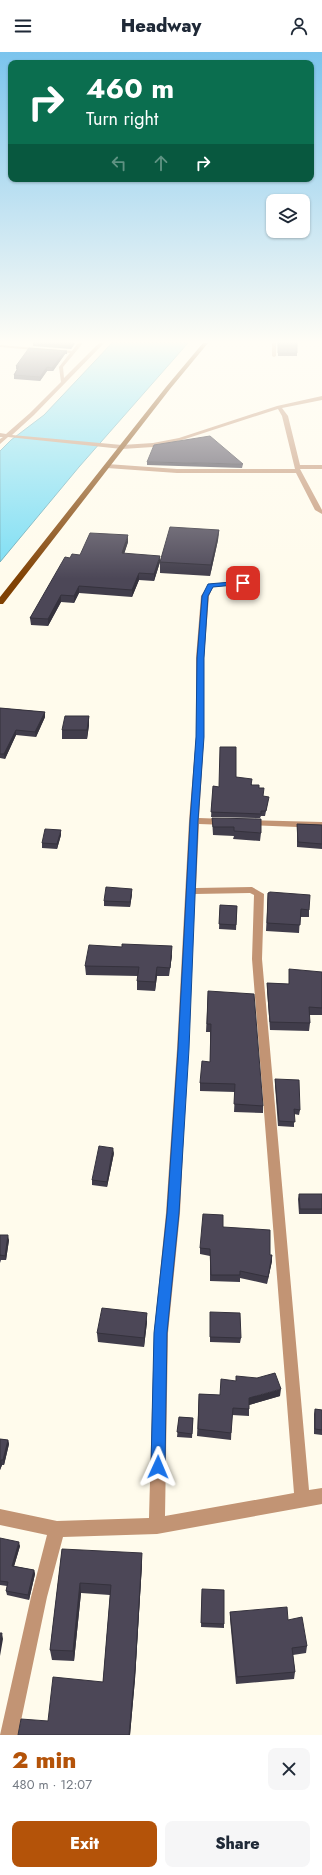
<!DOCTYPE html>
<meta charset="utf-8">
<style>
:root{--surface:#fff;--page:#f6f6f7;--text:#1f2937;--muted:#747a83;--accent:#b45309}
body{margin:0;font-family:Jost,sans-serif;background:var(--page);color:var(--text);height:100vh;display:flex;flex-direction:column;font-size:15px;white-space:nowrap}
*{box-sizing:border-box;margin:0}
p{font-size:13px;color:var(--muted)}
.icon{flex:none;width:22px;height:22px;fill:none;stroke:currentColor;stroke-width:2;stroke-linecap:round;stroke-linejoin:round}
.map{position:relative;height:1683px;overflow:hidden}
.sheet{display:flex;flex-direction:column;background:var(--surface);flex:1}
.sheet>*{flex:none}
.banner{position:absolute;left:8px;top:8px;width:306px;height:122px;border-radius:8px;box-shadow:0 1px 3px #0004;background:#0b6e4f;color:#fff;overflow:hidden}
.fabs{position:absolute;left:266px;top:142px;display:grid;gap:8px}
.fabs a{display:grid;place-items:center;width:44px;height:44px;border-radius:8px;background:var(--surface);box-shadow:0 1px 3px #0004;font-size:20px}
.pin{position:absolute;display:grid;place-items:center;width:34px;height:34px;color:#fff;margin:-17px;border-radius:8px;box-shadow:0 2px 6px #0006}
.me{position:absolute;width:44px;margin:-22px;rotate:1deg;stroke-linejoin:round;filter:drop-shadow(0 0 3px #0008)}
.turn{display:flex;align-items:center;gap:14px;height:84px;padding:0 12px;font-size:18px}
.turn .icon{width:52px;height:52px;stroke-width:2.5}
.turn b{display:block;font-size:28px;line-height:34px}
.lanes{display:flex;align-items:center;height:38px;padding:0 12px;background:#0003;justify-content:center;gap:20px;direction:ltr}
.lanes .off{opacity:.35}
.round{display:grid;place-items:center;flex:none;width:42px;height:42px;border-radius:8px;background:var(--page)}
.headline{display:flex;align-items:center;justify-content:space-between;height:68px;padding:0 12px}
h1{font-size:24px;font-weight:800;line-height:30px;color:var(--accent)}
.action{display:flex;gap:8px;margin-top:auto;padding:8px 12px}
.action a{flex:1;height:46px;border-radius:8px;background:var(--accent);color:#fff;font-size:16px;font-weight:800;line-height:46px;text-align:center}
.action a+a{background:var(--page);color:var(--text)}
header{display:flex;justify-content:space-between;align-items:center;height:52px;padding:0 12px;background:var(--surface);font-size:18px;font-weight:800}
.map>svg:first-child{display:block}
.water{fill:#79ddf4;stroke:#67acba}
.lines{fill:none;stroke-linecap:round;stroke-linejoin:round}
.minor{fill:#c29474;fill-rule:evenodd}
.major{fill:#804103;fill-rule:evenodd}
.wall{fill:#413d4b}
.shaded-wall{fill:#35323d}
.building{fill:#4c4757;stroke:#35323d}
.route{fill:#1a73e8;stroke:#114b97}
</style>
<header><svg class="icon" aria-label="menu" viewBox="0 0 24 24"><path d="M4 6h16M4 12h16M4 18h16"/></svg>Headway<svg class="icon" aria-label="person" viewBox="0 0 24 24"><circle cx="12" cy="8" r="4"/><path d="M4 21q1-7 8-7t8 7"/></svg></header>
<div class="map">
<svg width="322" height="1683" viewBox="0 0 322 1683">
<rect width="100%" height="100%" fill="#fffbec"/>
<path class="water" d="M112,291H188L79,415L0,510V399L11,388L44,363Z"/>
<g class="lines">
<path class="minor" d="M78,291H83L63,315L64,326L99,291H104L34,363L12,383L122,393L153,391L179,386L277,354L322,344V348L282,356L288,364L300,413H322V417H300L322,458V462L315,458L296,421H177L107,416L104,414L107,412L177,417H295L282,364L278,357L182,388L153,395L122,397L8,385L0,392V387L3,385H0V381L6,382L30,361L61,330L59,315L70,301L0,295V293L72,299Z
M272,291H276V304L274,305L272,304Z
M243,529L245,530V532L213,535L209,544L204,606V685L199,766L226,767L231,770L226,773L199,772L196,836L252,835L264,842L262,907L309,1438L322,1436V1452L157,1482L63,1485L47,1545L18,1683H0L31,1545L47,1483L0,1473V1457L57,1469L149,1466L154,1281L166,1161L177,997L189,769L196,685V606L201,544L209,532ZM250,841L254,843L252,907L294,1441L165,1464L168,1281L180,1161L195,842Z
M248,768L322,770V776L245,773L243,771L245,769Z"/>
<path class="major" d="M203,291H208L170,337L3,552H0V545L166,335Z"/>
</g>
<path class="wall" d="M33,291H75L71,297L33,294Z
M278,291L297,301V304H278Z
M67,299V302H65L53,319H47L40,329L14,327V323L17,317H16V314Z
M147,410L243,412L242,416L147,413Z
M219,478L218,488L210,524L160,521V510Z
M128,490L124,502L160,510L154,529L139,528L132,545L79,541L74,551L61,550L48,574L31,573L30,566L70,506Z
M0,656L45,660V665L36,685L16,683L5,707L0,706Z
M89,664V673L87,687H62V678Z
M236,725L252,732V733L259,736L263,744L268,749L265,764H261L260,766L211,765L213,734L219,735Z
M212,766L261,781L260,789L233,787L234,784L213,783Z
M297,772L322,773V797L297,795Z
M61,783L57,797L42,796V791Z
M268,841L309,858V865H300L299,881L266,879Z
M132,842L130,855L104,854V849Z
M220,853L237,854L236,878L219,877Z
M172,903L169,924H157L155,939L137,938V929L138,924L86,923L85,914Z
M322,920V963H309L310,971L309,979L270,978L267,938V931L288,932Z
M208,939L263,1054V1061L234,1060L235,1040L200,1039V1031L210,1010V980H206Z
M275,1027L300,1058L299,1063L294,1062V1075L278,1074L275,1033Z
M114,1101L107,1135L92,1133V1128Z
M299,1142H322V1162H299L298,1147Z
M223,1175L270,1203H272V1209L267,1232L240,1226V1230L210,1229V1204L200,1202V1196Z
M0,1183L9,1188L6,1208H1L0,1211Z
M210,1265L241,1286L240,1291L210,1290Z
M147,1270L144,1295L98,1290L97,1281Z
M199,1342L220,1343L280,1344L249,1353V1364L232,1363L231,1388L197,1384Z
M315,1357L322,1358V1383L314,1382V1362Z
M179,1365L193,1366L192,1386L177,1385Z
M0,1387L8,1388L9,1392L4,1413H2L0,1418Z
M0,1486L20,1494L14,1514L34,1518L35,1522L29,1548L7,1543L6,1539L7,1534L0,1533Z
M62,1497L142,1512L135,1627L130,1683H18L48,1669L103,1630L110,1543L81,1541L74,1609L52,1608L50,1598Z
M202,1537L224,1572V1576L201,1575Z
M230,1560L288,1568L307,1594L306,1601L293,1603L295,1620L294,1627L236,1632L230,1567Z"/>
<path class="shaded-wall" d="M73,291H75L71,297L70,294Z
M65,299H67V302H65L53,319L52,316Z
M47,315V319L40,329V325Z
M219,478L218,488L210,524L211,513Z
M128,483V490L122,508V501Z
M160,504V510L154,529V522Z
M139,521V528L132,545V538Z
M79,534V541L74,551V544Z
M61,543V550L48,574V567Z
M45,660V665L36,685L35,680Z
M89,664V673L87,687V678Z
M16,678V683L5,707L4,702Z
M61,778V783L57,797V792Z
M132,837V842L130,855V850Z
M172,894V903L169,924L170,916Z
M157,915V924L155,939V930Z
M113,1096L114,1101L107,1135V1130Z
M8,1183L9,1188L6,1208L5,1204Z
M272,1203V1209L267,1232L268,1225Z
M147,1261V1270L144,1295V1286Z
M281,1337L280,1344L249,1353V1346Z
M8,1388L9,1392L4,1413L3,1408Z
M1,1408L2,1413L0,1418V1411Z
M19,1490L20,1494L13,1518L12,1514Z
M142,1501V1512L135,1627L130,1683H129Z
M34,1518L35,1522L29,1548L28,1543Z
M80,1531L81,1541L74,1609L73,1599Z
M2,1581L3,1587L0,1604V1589Z"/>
<path class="building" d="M33,291H73L70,294Z
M278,291H297V301H278Z
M29,296L67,299H65L52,316L47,315L40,325L14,323L19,314H16Z
M210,384L243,412L147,410L154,393Z
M170,475L219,478L211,513L160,510Z
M90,481L128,483L122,501L160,504L154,522L139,521L132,538L79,534L74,544L61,543L48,567L30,566L65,505L70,506L72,502L80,503Z
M0,656L45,660L35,680L16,678L4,702H0Z
M65,664H89L87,678H62Z
M220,695H236V725L252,727L251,733H259V736H264L263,744L269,745L266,759H261V762L211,760L213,734L219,735Z
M212,766L261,767V781L234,779V775H213Z
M297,772L322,773V792L298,790Z
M45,777L61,778L57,792L42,791Z
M106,835L132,837L130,850L104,849Z
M270,840L310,843L309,858L301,857L300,873L267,871L268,841Z
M220,853L237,854L236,873L219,872Z
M122,892L172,894L170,916L157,915L155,930L137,929L139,915L85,914L89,893L122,895Z
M289,917L322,920V956L309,955L310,971L270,970L267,931L289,932Z
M208,939L254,942L263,1054L234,1052L235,1032L200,1031L202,1009L210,1010L211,972H207Z
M275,1027L299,1028L300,1058L294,1057L295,1070L279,1069Z
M99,1094L113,1096L107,1130L92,1128Z
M299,1142H322V1157H300Z
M203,1162L223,1163V1175L270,1178V1203H272L268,1225L240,1219V1223H211L210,1197L200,1196Z
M0,1183H8L5,1204L0,1203V1204Z
M102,1256L147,1261L144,1286L97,1281Z
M210,1260L240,1261L241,1286L210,1285Z
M275,1321L281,1337L249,1346V1357L233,1356L231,1381L198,1377L199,1342L220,1343L221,1327L236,1329V1324L257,1326Z
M315,1357L322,1358V1378L315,1377Z
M179,1365L193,1366L192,1382L177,1380Z
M0,1387L8,1388L3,1408H1L0,1411Z
M0,1486L19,1490L12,1514L34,1518L28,1543L6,1539L8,1530L0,1529Z
M62,1497L142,1501L135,1617L129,1683H18L21,1667L48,1669L53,1625L103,1630L111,1533L80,1531L73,1599L50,1598Z
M202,1537L224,1538V1572L201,1571Z
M287,1555L288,1568L302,1565L307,1594L292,1596L295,1620L237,1625L230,1560Z
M0,1581H2L0,1589Z"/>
<linearGradient id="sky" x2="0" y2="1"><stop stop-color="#7bc4ed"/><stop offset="0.55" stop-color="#fffdf6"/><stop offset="1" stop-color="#fffdf6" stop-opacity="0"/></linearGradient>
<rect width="322" height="527" fill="url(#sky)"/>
<path class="route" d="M243,529L246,531L245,532L213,535L208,544L204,606V685L198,769L189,997L179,1161L167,1281L165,1415L163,1420L158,1422L153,1420L151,1415L154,1281L167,1161L178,997L190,769L196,685L197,606L202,544L208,532Z"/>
</svg>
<div class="fabs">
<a><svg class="icon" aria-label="layers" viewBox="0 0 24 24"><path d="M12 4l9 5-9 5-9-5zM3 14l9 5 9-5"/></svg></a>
</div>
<div class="pin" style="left:243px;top:531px;background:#d93025"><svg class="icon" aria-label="arrive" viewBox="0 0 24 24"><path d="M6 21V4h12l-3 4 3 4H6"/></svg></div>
<svg class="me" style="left:158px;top:1415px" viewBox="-20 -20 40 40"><path d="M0-17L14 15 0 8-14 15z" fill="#1a73e8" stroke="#fff" stroke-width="4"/></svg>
<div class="banner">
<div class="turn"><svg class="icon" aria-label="right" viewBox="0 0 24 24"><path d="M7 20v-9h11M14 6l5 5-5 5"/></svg><div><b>460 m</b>Turn right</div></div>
<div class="lanes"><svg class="icon off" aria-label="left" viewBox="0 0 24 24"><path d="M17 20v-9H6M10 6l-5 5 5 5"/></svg><svg class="icon off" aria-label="ahead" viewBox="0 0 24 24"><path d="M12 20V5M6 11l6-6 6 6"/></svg><svg class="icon" aria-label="right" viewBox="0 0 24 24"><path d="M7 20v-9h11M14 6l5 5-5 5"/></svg></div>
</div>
</div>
<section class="sheet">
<div class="headline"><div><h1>2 min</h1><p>480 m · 12:07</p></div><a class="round"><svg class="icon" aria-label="close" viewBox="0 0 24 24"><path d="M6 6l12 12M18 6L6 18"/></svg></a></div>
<div class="action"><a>Exit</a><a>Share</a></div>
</section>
